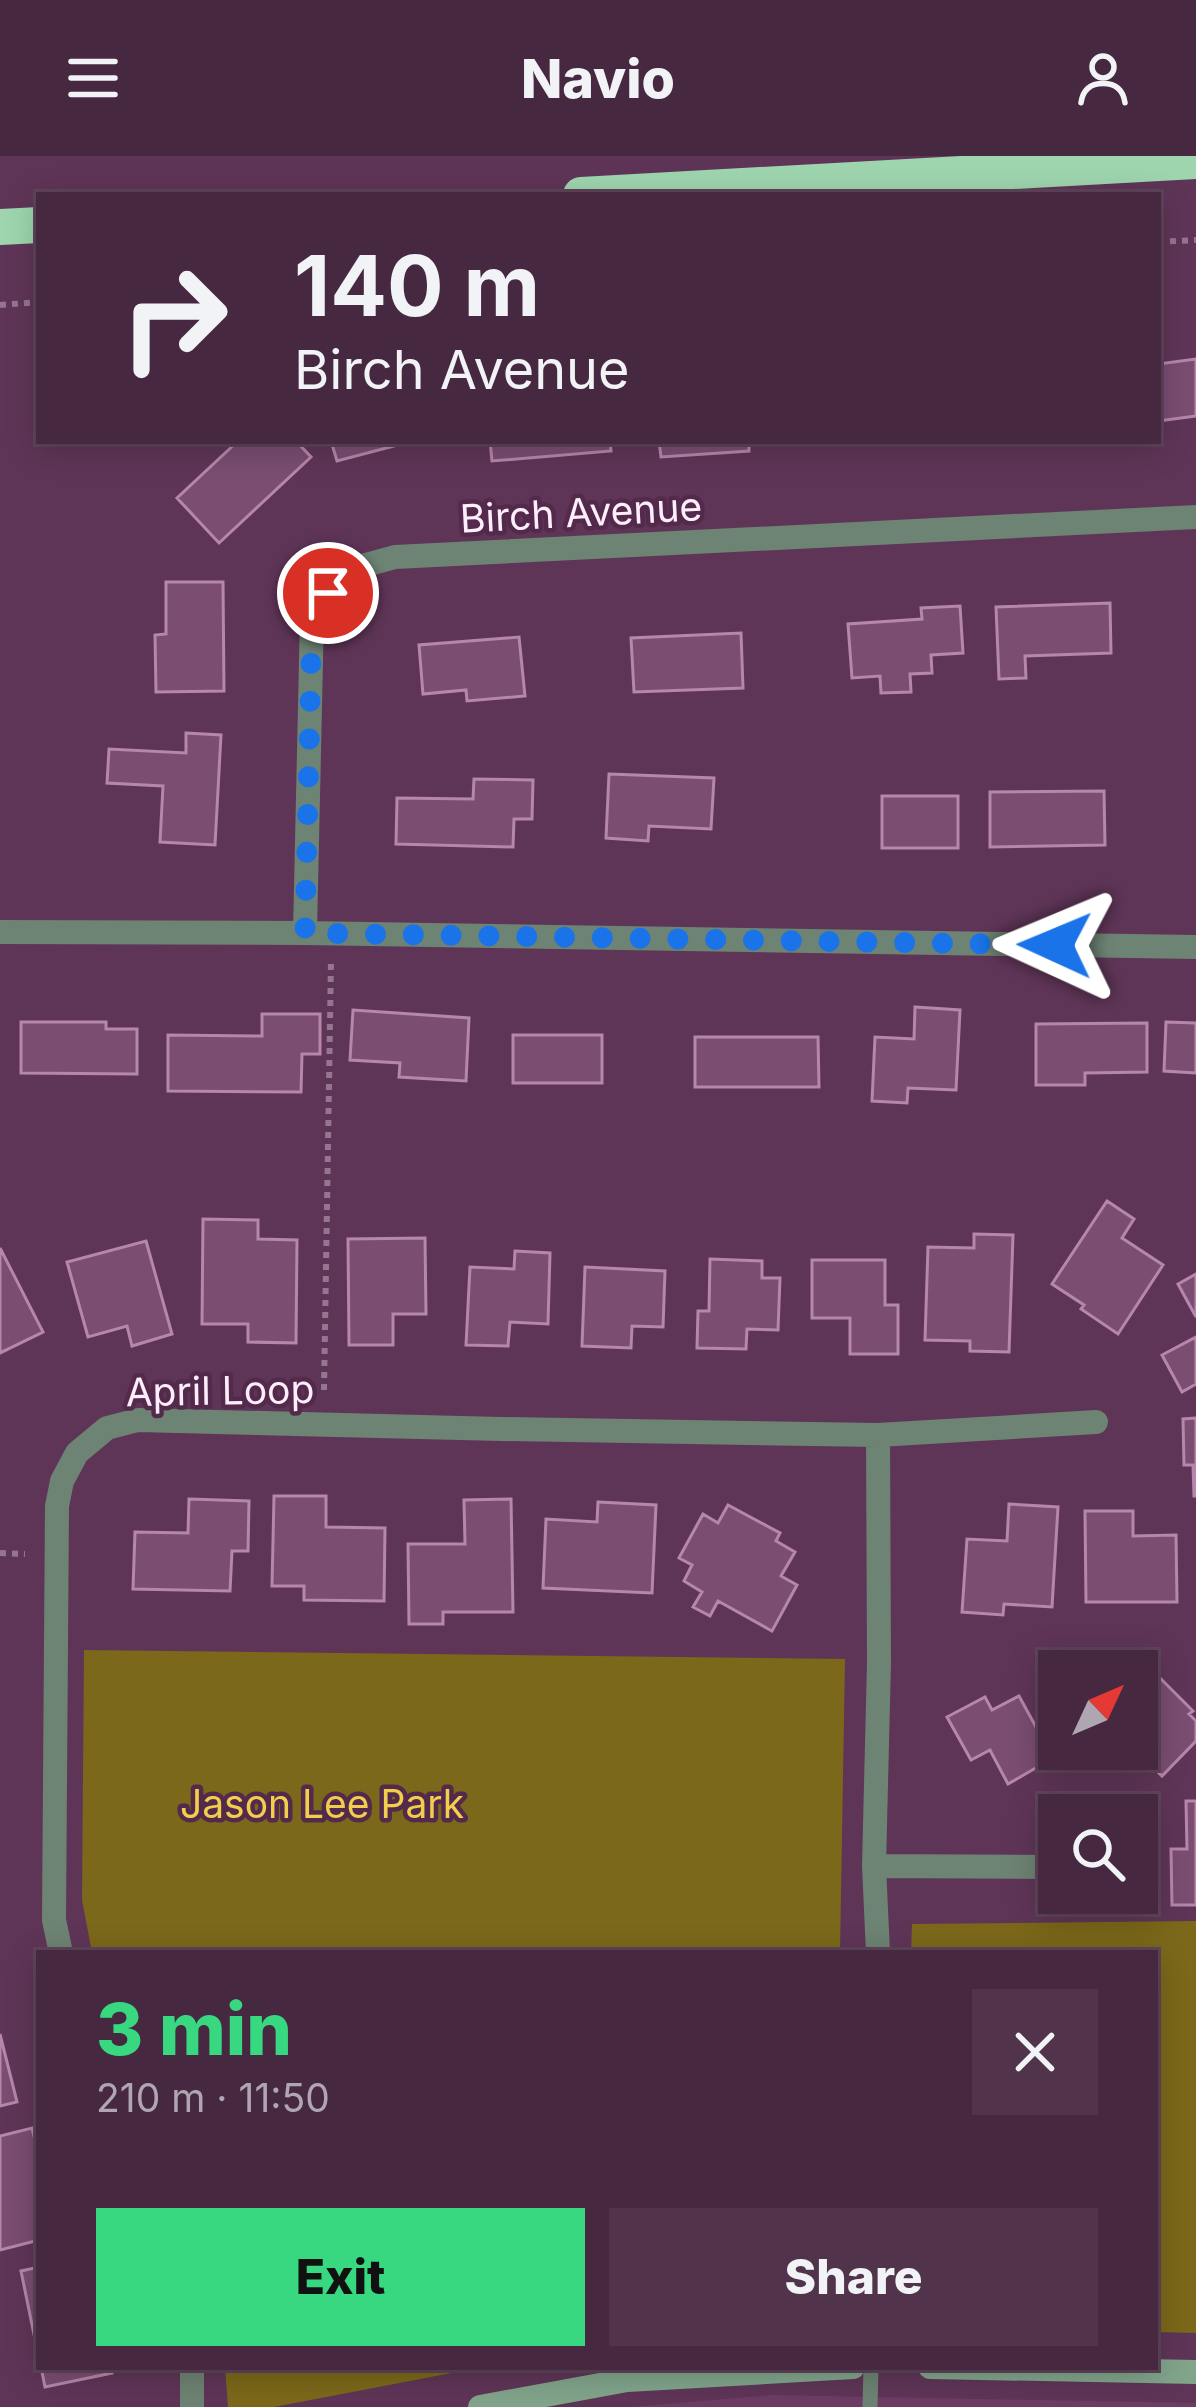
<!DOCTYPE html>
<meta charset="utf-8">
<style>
:root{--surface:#472841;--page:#51344c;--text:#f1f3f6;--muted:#b0a6b1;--line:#5f445a;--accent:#37d880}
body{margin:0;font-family:Inter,sans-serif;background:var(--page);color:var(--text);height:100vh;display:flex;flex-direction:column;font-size:45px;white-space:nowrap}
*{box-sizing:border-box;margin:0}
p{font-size:39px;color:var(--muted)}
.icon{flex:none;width:66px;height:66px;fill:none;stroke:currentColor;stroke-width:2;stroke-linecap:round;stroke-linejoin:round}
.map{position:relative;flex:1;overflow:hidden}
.sheet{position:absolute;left:36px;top:1794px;width:1122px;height:420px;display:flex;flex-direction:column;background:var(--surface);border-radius:0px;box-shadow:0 6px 30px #0003,0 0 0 3px var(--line)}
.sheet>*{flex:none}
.top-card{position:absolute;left:36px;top:36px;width:1125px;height:252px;border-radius:0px;box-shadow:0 6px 30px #0003,0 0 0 3px var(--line);background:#472841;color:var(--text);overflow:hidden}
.needle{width:78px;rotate:46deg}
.buttons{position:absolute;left:1038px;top:1494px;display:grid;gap:24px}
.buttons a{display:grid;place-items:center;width:120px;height:120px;border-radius:0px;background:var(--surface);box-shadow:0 6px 30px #0003,0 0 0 3px var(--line);font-size:60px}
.pin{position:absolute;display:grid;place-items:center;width:102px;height:102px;color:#fff;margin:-51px;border:6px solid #fff;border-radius:50%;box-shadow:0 3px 12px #0007}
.me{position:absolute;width:132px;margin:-66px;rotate:271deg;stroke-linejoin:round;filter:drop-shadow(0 0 9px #0008)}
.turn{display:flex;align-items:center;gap:42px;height:252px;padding:0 60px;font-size:54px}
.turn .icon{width:156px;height:156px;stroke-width:2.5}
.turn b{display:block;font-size:84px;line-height:102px}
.round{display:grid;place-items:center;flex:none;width:126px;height:126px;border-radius:0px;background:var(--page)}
.summary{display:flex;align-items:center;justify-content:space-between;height:204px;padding:0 60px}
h1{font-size:72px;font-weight:800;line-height:90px;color:var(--accent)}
.primary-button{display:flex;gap:24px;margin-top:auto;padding:24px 60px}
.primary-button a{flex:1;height:138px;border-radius:0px;background:var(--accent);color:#111;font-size:48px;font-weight:800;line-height:138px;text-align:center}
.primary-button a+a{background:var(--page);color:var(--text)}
header{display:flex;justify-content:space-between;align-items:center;height:156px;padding:0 60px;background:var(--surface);font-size:54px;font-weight:800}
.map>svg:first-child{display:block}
.built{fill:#6d3d65}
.green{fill:#7b681a}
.building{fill:#7a4d71;stroke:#b686ac;stroke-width:3}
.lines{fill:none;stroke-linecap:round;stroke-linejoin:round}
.path{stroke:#967590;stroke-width:6;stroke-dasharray:6 6;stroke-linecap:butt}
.lane{stroke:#6d8373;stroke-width:15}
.street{stroke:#6d8373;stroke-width:24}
.secondary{stroke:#81a48b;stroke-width:24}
.highway{stroke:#9ed5ae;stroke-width:36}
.route{stroke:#1a73e8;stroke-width:21;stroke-dasharray:0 37.8}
.labels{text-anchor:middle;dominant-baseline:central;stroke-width:9;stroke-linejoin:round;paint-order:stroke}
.street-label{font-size:39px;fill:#feeefb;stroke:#542a4c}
.park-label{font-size:39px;fill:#f1ce4b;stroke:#542a4c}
</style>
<header><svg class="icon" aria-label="menu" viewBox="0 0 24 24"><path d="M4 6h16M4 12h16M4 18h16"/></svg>Navio<svg class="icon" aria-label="person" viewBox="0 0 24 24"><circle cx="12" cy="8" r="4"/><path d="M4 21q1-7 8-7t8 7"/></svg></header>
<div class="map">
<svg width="1196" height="2251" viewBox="0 0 1196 2251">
<rect width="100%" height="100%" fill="#5f3557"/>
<path class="built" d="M772,2239L1196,2247V2251H629Z"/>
<path class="green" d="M84,1494L845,1503L840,1797H92L82,1744Z
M1196,1765V2177L1155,2176V1797H911L912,1768Z
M225,2211H483L274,2251H228Z"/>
<path class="building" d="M1196,203V260L1158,265V208Z
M238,285H296L311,301L219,387L177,342Z
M331,285H413L337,305Z
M490,285H610L611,295L492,305Z
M659,285H749V295L661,301Z
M166,426H223L224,535L156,536L155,479L166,478Z
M1110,447L1111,497L1025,500L1026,522L999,523L996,451Z
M960,450L963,497L931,499L932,517L910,518L911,536L881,537L880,520L852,522L848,468L922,463L921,452Z
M741,477L743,532L634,536L631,482Z
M519,481L525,540L467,545L466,534L423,538L419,489Z
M186,577L221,579L215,689L160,686L163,630L107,627L109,593L186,597Z
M609,618L714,622L711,673L649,670L648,685L606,682Z
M474,623L533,624L532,663H514L513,691L396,688L397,642L473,643Z
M1104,635L1105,689L990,691V636Z
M882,640H958V692H882Z
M915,851L960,854L956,934L908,932L907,947L872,945L875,881L914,883Z
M353,854L469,862L466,925L399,921L400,907L350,904Z
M262,858H320V898H302L301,936L168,935V879L262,880Z
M21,866H106V873H137V918L21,917Z
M1166,866L1196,867V917L1164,915Z
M1147,867V916L1085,917V929H1036V868Z
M513,879H602V927H513Z
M695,881H818L819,931H695Z
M1107,1045L1134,1063L1122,1082L1163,1109L1118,1178L1081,1153L1084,1149L1052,1128Z
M203,1063L258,1064V1083L297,1084L296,1187L248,1186V1168H202Z
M974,1078L1013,1079L1009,1196L970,1195V1185L925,1184L928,1091L974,1092Z
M425,1082L426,1158H393V1189H349L348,1083Z
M146,1085L172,1178L132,1190L127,1170L88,1181L67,1106Z
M0,1092L43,1176L0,1197Z
M515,1095L550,1097L548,1168L510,1166L508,1190L466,1189L470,1111L514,1113Z
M710,1103L762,1105V1122H780L778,1174L747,1173L746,1193L697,1192L698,1155H709Z
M812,1104H885V1149H898V1198H850V1162H812Z
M585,1111L665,1115L663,1171L632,1170L631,1192L582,1190Z
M1196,1118V1161L1178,1128Z
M1196,1181V1228L1182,1236L1162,1199Z
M1196,1262V1340H1194L1193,1309H1184L1183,1263Z
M274,1340H326V1371L385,1372L384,1445L304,1444V1430H272Z
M189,1343L249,1345L248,1395H232L230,1435L133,1433L135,1376L188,1377Z
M511,1343L513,1456H443V1468H409L408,1388H465L464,1344Z
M598,1346L656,1349L652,1437L543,1432L546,1363L597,1366Z
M1009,1348L1058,1351L1052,1451L1004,1448L1003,1459L962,1456L967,1383L1007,1385Z
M728,1349L780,1377L776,1385L795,1396L781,1420L797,1429L772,1475L718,1445L710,1460L693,1451L702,1436L684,1425L692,1409L679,1402L703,1358L718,1367Z
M1085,1355H1133V1380L1176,1379L1177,1446H1086Z
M1146,1508L1193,1555L1189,1558L1196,1565V1585L1162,1620L1135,1593H1137V1517Z
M1019,1540L1053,1602L1008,1628L990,1594L971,1604L947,1561L985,1541L992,1554Z
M1186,1645H1196V1749H1172L1171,1693H1187Z
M0,1878L17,1946L0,1950Z
M32,1972L39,2001V2084L0,2094V1980Z
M39,2111V2203L21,2115Z
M41,2211H111L112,2217L45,2231Z"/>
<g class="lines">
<path class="path" d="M1158,86L1196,84
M0,149L39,146
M324,1234L331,805
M0,1397L25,1398"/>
<path class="lane" d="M870,2251L871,2211"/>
<path class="street" d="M0,776L305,777L1196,791
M305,777L312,459L344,415L395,401L1196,361
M874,1710L1059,1711
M61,1797L54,1764L57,1350L62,1325L77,1297L107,1272L138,1264L501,1273L878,1279L1096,1266
M878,1797L874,1710L879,1506L878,1279
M192,2211V2251"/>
<path class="secondary" d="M930,2211L1196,2216
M480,2251L627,2224L853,2211"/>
<path class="highway" d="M581,39L1196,5
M0,71L39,69"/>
</g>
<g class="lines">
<path class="route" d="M328,437L312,459L305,777L1055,789"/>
</g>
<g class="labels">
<g class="street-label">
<text transform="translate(581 356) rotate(-3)">Birch Avenue</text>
<text transform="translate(220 1234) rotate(-1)">April Loop</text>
</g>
<g class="park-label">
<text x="322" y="1647">Jason Lee Park</text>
</g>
</g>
</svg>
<div class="buttons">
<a><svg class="needle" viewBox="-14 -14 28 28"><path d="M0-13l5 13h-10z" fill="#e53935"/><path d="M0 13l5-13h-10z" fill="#b0a6b1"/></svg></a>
<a><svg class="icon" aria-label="search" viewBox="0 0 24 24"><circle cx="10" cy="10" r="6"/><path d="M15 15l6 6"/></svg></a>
</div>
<div class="pin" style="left:328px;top:437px;background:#d93025"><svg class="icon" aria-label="arrive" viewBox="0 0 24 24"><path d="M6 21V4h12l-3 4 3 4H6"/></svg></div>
<svg class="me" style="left:1055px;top:789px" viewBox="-20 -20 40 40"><path d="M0-17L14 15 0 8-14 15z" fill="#1a73e8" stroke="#fff" stroke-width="4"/></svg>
<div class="top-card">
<div class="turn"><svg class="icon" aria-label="right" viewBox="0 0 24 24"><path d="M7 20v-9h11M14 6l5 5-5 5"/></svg><div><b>140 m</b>Birch Avenue</div></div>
</div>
<section class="sheet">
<div class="summary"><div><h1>3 min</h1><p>210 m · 11:50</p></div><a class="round"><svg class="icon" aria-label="close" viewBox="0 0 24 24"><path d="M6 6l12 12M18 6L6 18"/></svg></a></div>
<div class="primary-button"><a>Exit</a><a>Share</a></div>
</section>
</div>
